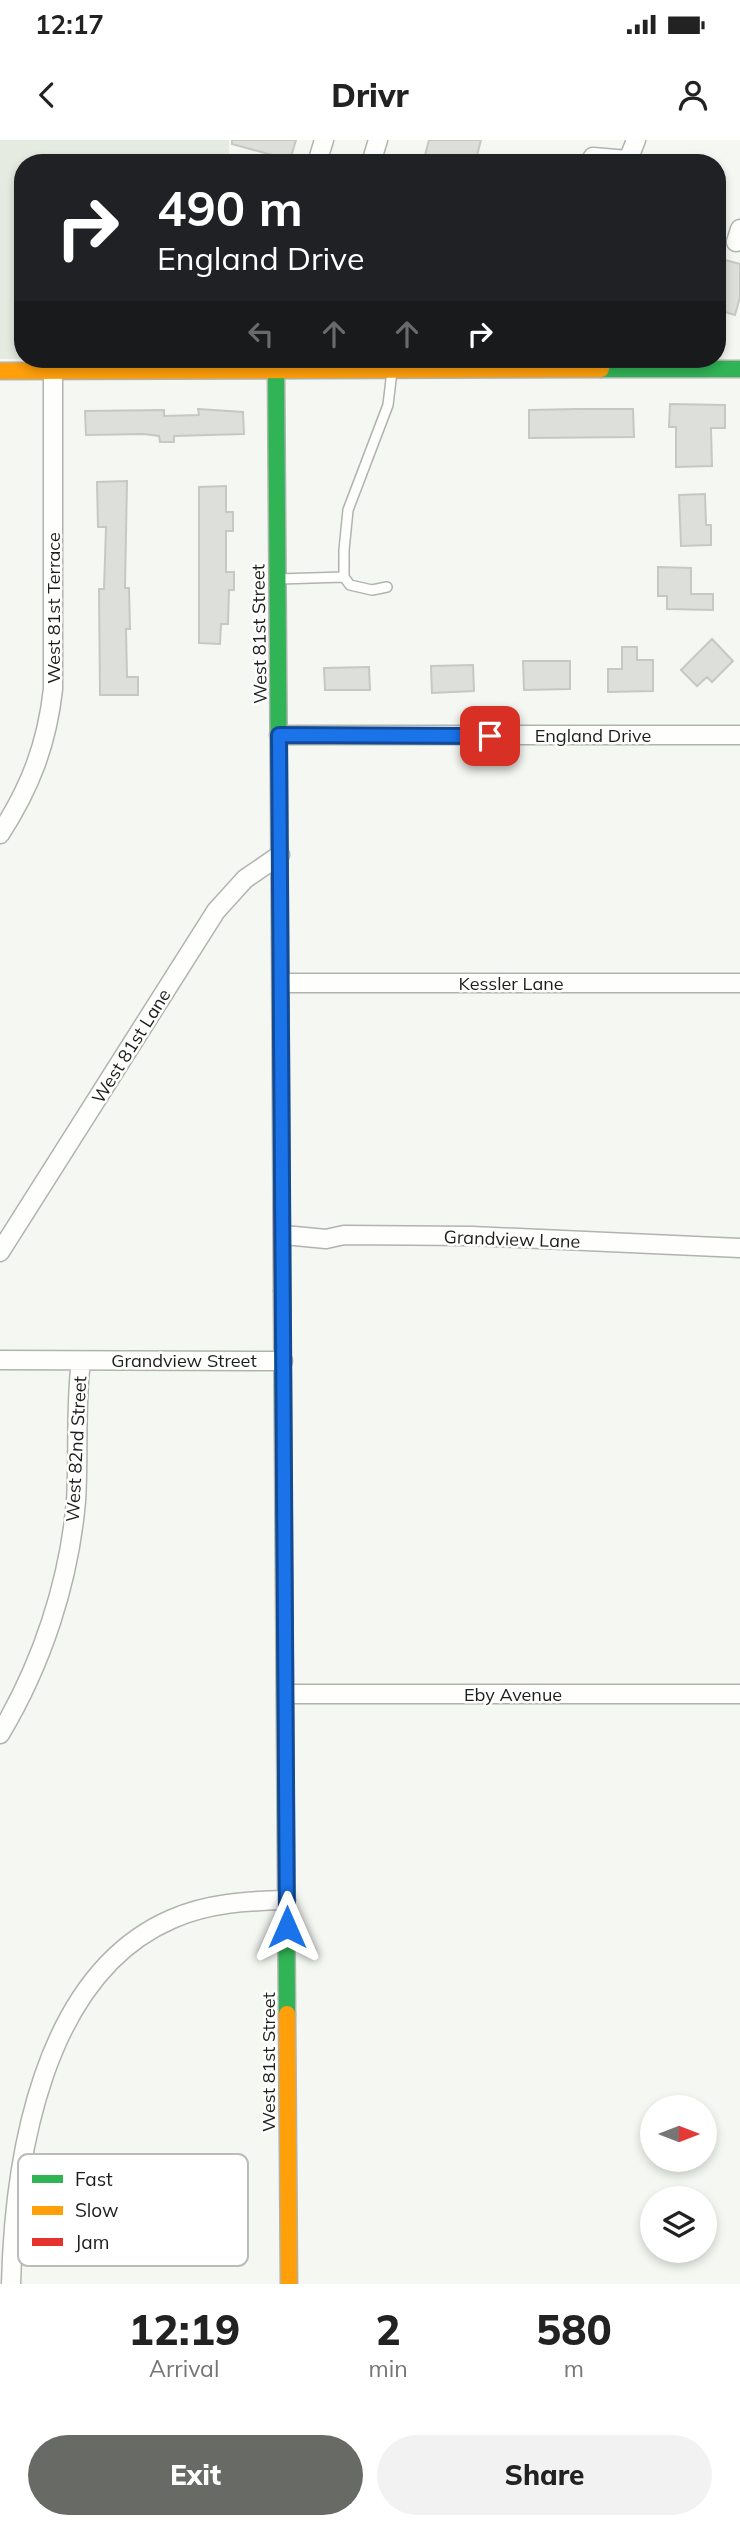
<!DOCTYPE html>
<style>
:root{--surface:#fff;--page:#f2f2f2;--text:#222;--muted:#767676;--accent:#686a66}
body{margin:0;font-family:Mulish,sans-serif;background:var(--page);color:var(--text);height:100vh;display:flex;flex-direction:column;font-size:26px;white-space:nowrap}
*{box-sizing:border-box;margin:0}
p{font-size:23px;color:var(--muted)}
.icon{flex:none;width:38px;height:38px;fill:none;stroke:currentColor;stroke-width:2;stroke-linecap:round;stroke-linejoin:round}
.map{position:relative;height:2144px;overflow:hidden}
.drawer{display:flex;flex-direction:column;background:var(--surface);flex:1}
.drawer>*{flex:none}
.guide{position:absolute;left:14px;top:14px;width:712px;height:214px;border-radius:28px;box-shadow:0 4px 10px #0003;background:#202124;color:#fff;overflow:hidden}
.needle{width:46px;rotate:90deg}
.fabs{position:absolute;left:640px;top:1955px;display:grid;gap:14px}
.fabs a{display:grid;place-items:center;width:77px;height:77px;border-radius:50%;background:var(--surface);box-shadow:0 4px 10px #0003;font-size:35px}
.pin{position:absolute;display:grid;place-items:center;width:60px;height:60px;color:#fff;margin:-30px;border-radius:14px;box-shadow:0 4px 10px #0006}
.me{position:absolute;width:77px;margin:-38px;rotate:0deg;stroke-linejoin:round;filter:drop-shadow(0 0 5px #0008)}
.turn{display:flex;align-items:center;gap:24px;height:147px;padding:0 28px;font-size:32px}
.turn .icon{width:91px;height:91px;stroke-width:2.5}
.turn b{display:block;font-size:49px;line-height:60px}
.lanes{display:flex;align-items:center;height:66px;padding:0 28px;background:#0003;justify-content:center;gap:35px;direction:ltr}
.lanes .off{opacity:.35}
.eta{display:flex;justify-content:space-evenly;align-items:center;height:119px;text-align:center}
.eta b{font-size:42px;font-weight:800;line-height:49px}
.action{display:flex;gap:14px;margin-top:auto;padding:14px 28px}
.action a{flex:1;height:80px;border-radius:42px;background:var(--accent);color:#fff;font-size:28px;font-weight:800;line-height:80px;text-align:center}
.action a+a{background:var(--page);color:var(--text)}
.status{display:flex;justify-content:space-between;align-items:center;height:49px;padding:0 35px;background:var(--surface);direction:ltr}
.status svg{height:19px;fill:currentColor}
header{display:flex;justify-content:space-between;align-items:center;height:91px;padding:0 28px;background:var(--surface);font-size:32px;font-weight:800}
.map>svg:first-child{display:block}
.built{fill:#e5ebe0}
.building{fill:#dddfda;stroke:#c6c8c3;stroke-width:2}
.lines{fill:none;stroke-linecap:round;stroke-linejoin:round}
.lane-casing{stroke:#b1b3ae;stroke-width:12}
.street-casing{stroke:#b1b3ae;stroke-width:21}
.fast-casing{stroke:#b1b3ae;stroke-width:19}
.slow-casing{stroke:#b1b3ae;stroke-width:19}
.jam-casing{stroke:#b1b3ae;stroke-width:19}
.lane{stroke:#fefefd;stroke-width:9}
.street{stroke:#fefefd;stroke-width:18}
.fast{stroke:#30b455;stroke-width:16}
.slow{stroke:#ff9f0a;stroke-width:16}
.jam{stroke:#e5322d;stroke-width:16}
.route-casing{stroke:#114b97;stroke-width:18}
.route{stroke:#1a73e8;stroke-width:12}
.labels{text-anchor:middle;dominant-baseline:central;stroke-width:5;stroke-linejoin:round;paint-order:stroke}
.street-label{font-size:18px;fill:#1c1e1a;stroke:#fff}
.key{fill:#fff;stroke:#bbbcba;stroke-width:2}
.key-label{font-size:19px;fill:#1c1e1a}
</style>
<div class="status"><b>12:17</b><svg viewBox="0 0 49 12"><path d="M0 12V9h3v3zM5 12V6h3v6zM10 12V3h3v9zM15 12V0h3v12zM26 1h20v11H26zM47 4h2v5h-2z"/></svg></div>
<header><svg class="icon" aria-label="back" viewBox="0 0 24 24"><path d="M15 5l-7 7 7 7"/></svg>Drivr<svg class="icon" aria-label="person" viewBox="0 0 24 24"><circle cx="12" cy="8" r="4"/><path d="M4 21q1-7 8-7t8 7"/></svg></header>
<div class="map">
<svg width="740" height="2144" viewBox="0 0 740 2144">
<rect width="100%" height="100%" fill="#f5f8f2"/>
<path class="built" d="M0,0H229V23H23V219H0Z"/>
<path class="building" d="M232,0H296L290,20L232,4Z
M429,0H481L475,23H423Z
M718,118L740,124V157L735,175L718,170Z
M670,264L725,265V288H711L712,326L676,327V287H669Z
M198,269L243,272L244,294L174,296V302H160L159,296L144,294L86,295L85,271L164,270V276L199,275Z
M578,269H633L634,297L529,298V270Z
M127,341L125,448H129L130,489H126L127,537H138V555H100L99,449H104L106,387H98L97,342Z
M226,346V372H233V391H226V432H234V450H229L228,484H221L220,504L199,503V347Z
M705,354L706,385H711V405L681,406L679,355Z
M658,427L691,428V454H713V470L667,469V456H658Z
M712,499L733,521L712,542L707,537L697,546L681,530Z
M622,507H637V520H653V551L608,552V529H622Z
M523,521H570V549L524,550Z
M473,525L474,551L432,553L431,526Z
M369,527L370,550H325L324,528Z"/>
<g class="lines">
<defs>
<path id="lane" d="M279,439L344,437
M387,447L372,450L350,445L344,437V410L348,370L388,265L392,231"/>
<path id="street" d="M317,23L324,0
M371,23L378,0
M589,23L593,17L628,20
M627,23L636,0
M736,102L740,89
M279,595H740
M0,694C30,648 47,604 53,549V231
M282,843H740
M284,1095L326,1099L344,1095L472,1096L740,1108
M0,1112L216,771L245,739L280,715
M0,1220L283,1221
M286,1554H740
M0,1594C42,1524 69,1442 76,1361C79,1314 75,1267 81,1221
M11,2144C14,2019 42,1835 172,1779C208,1763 247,1761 286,1760"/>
<path id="fast" d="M601,229H740
M276,230L280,798
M282,1151L287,1874"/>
<path id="slow" d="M0,231L601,229
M287,1874L289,2144"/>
<path id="jam" d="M280,798L282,1151"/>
</defs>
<use href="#lane" class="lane-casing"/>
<use href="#street" class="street-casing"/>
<use href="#fast" class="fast-casing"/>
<use href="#slow" class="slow-casing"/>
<use href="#jam" class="jam-casing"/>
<use href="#lane" class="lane"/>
<use href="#street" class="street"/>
<use href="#fast" class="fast"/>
<use href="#slow" class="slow"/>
<use href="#jam" class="jam"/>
</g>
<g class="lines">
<defs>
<path id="route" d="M287,1787L279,595L490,596"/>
</defs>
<use href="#route" class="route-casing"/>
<use href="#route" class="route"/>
</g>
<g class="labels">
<g class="street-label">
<text transform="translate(53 468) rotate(-90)">West 81st Terrace</text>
<text transform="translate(259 494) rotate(-91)">West 81st Street</text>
<text x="593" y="595">England Drive</text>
<text x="511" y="843">Kessler Lane</text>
<text transform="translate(131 906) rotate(-58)">West 81st Lane</text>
<text transform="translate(512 1099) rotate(2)">Grandview Lane</text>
<text x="184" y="1220">Grandview Street</text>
<text transform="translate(76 1309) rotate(-87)">West 82nd Street</text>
<text x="513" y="1554">Eby Avenue</text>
<text transform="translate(268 1922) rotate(-90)">West 81st Street</text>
</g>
</g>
<rect x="18" y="2014" width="230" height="112" rx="10" class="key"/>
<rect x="32" y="2035" width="31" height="8" fill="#30b455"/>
<rect x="32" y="2066" width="31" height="9" fill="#ff9f0a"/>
<rect x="32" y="2098" width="31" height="8" fill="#e5322d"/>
<g class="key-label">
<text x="75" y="2046">Fast</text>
<text x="75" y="2077">Slow</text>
<text x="75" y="2109">Jam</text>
</g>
</svg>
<div class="fabs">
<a><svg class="needle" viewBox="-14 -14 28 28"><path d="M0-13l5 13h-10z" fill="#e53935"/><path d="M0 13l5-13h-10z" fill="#767676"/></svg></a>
<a><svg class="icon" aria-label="layers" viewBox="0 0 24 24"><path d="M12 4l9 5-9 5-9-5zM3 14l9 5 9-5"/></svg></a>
</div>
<div class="pin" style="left:490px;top:596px;background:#d93025"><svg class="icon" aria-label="arrive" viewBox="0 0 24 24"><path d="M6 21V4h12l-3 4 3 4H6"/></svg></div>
<svg class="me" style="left:287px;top:1787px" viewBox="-20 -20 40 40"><path d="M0-17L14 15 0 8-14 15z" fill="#1a73e8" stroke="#fff" stroke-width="4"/></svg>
<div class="guide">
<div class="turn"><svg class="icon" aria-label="right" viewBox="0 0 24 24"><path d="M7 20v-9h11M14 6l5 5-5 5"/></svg><div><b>490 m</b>England Drive</div></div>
<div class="lanes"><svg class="icon off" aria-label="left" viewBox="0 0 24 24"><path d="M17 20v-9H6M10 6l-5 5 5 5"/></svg><svg class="icon off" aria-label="ahead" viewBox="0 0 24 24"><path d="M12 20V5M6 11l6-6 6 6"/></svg><svg class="icon off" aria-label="ahead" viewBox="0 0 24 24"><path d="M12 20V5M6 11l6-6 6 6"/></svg><svg class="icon" aria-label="right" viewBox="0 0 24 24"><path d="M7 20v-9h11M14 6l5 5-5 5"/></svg></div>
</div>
</div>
<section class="drawer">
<div class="eta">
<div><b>12:19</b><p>Arrival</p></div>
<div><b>2</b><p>min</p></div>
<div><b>580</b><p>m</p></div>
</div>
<div class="action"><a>Exit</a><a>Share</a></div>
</section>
